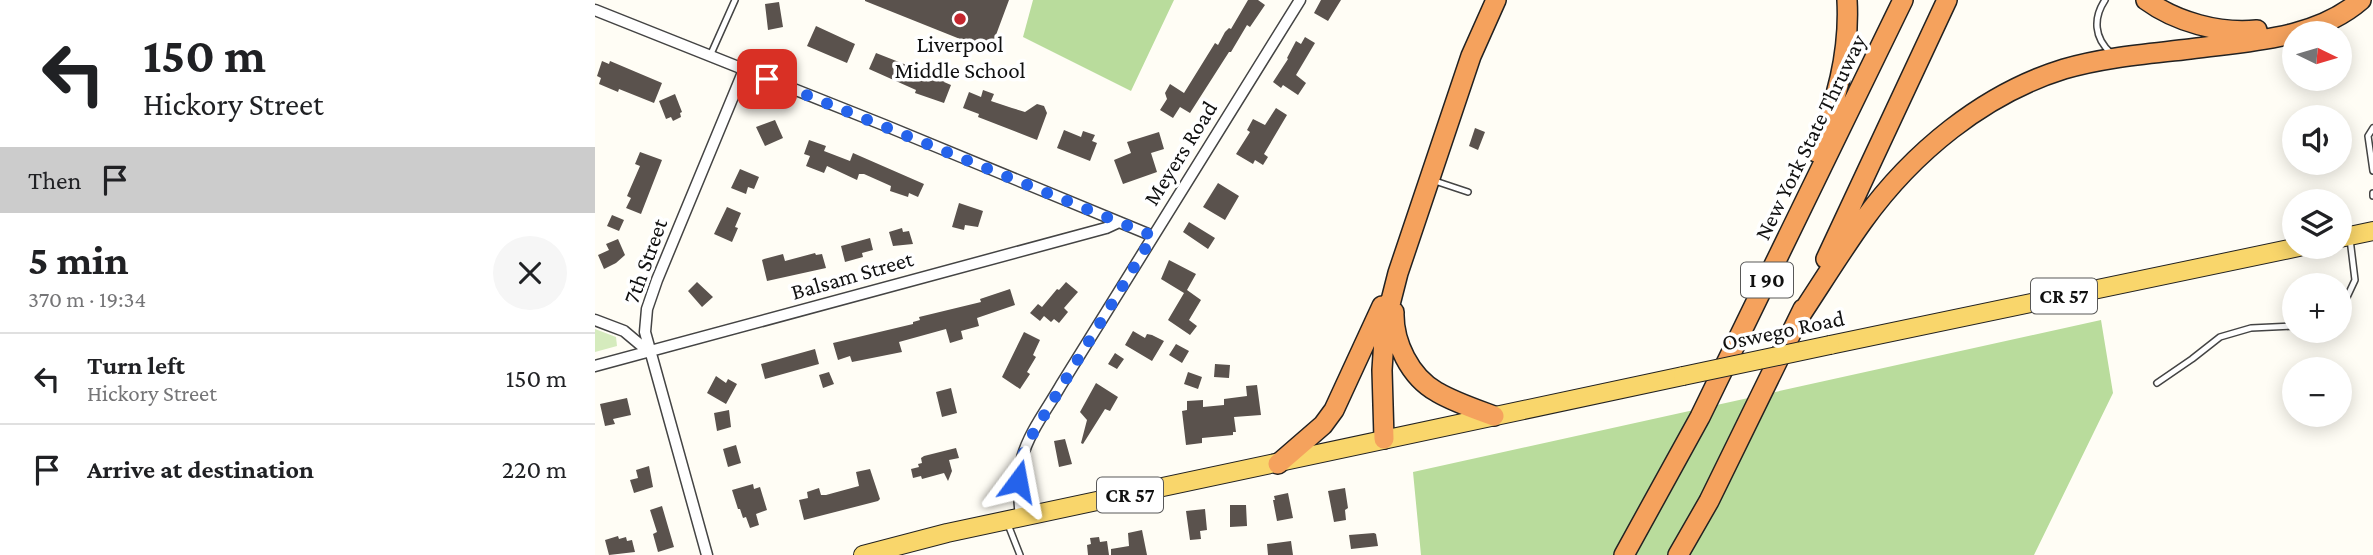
<!DOCTYPE html>
<meta charset="utf-8">
<style>
:root{--surface:#fff;--page:#f6f6f6;--text:#202124;--muted:#757577;--line:#e0e0e0}
body{margin:0;font-family:"Crimson Pro",serif;background:var(--page);color:var(--text);height:100vh;display:flex;flex-direction:column;font-size:26px;white-space:nowrap}
*{box-sizing:border-box;margin:0}
p{font-size:23px;color:var(--muted)}
.icon{flex:none;width:38px;height:38px;fill:none;stroke:currentColor;stroke-width:2;stroke-linecap:round;stroke-linejoin:round}
.map{position:relative;flex:1;overflow:hidden}
.side{display:flex;flex-direction:column;background:var(--surface);width:595px}
.side>*{flex:none}
.top-card{background:#fff;color:var(--text);overflow:hidden}
.needle{width:46px;rotate:95deg}
.controls{position:absolute;left:1687px;top:21px;display:grid;gap:14px}
.controls a{display:grid;place-items:center;width:70px;height:70px;border-radius:50%;background:var(--surface);box-shadow:0 4px 18px #0003;font-size:35px}
.pin{position:absolute;display:grid;place-items:center;width:60px;height:60px;color:#fff;margin:-30px;border-radius:14px;box-shadow:0 4px 10px #0006}
.me{position:absolute;width:77px;margin:-38px;rotate:13deg;stroke-linejoin:round;filter:drop-shadow(0 0 5px #0008)}
.turn{display:flex;align-items:center;gap:24px;height:147px;padding:0 28px;font-size:32px}
.turn .icon{width:91px;height:91px;stroke-width:2.5}
.turn b{display:block;font-size:49px;line-height:60px}
.then{display:flex;align-items:center;height:66px;padding:0 28px;background:#0003;gap:14px;font-size:26px}
.round{display:grid;place-items:center;flex:none;width:74px;height:74px;border-radius:37px;background:var(--page)}
.summary{display:flex;align-items:center;justify-content:space-between;height:119px;padding:0 28px}
h1{font-size:42px;font-weight:700;line-height:52px}
ul{padding:0;list-style:none}
li{display:flex;align-items:center;gap:21px;height:91px;padding:0 28px;border-top:2px solid var(--line)}
li div{flex:1}
li b{display:block;font-size:26px}
li em{font-style:normal}
main{display:flex;flex:1;min-height:0}
.map>svg:first-child{display:block}
.green{fill:#d5ebbd}
.forest{fill:#b9dc9c}
.building{fill:#5a524d}
.lines{fill:none;stroke-linecap:round;stroke-linejoin:round}
.lane-casing{stroke:#444;stroke-width:8}
.street-casing{stroke:#444;stroke-width:13}
.primary-casing{stroke:#222;stroke-width:20}
.highway-casing{stroke:#222;stroke-width:22}
.lane{stroke:#fff;stroke-width:5}
.street{stroke:#fff;stroke-width:10}
.primary{stroke:#f9d66b;stroke-width:18}
.highway{stroke:#f5a25d;stroke-width:19}
.primary-bridge-casing{stroke:#222;stroke-width:20;stroke-linecap:butt}
.primary-bridge{stroke:#f9d66b;stroke-width:18}
.route{stroke:#2563eb;stroke-width:12;stroke-dasharray:0 21.6}
.poi-dot{fill:#c4262e;stroke:#fff;stroke-width:2.5}
.labels{text-anchor:middle;dominant-baseline:central;stroke-width:7;stroke-linejoin:round;paint-order:stroke}
.shield{fill:#fff;stroke:#585858;stroke-width:2}
.shield-label{font-size:21px;font-weight:bold;fill:#111}
.poi-label{font-size:23px;fill:#111;stroke:#fff}
.street-label{font-size:23px;fill:#111;stroke:#fff}
</style>
<main>
<section class="side">
<div class="top-card">
<div class="turn"><svg class="icon" aria-label="left" viewBox="0 0 24 24"><path d="M17 20v-9H6M10 6l-5 5 5 5"/></svg><div><b>150 m</b>Hickory Street</div></div>
<div class="then">Then<svg class="icon" aria-label="arrive" viewBox="0 0 24 24"><path d="M6 21V4h12l-3 4 3 4H6"/></svg></div>
</div>
<div class="summary"><div><h1>5 min</h1><p>370 m · 19:34</p></div><a class="round"><svg class="icon" aria-label="close" viewBox="0 0 24 24"><path d="M6 6l12 12M18 6L6 18"/></svg></a></div>
<ul>
<li><svg class="icon" aria-label="left" viewBox="0 0 24 24"><path d="M17 20v-9H6M10 6l-5 5 5 5"/></svg><div><b>Turn left</b><p>Hickory Street</p></div><em>150 m</em></li>
<li><svg class="icon" aria-label="arrive" viewBox="0 0 24 24"><path d="M6 21V4h12l-3 4 3 4H6"/></svg><div><b>Arrive at destination</b></div><em>220 m</em></li>
</ul>
</section>
<div class="map">
<svg width="1778" height="555" viewBox="0 0 1778 555">
<rect width="100%" height="100%" fill="#fffdf5"/>
<path class="green" d="M0,329L21,337L22,346L0,352Z"/>
<path class="forest" d="M438,0H579L536,91L428,37Z
M1506,320L1518,393L1439,555H826L818,472Z"/>
<path class="building" d="M414,0L395,51L270,1V0Z
M653,0H663L670,5L655,27L652,25L636,52H634L595,113L585,107L578,118L565,110L572,99L570,93L575,84L589,93L620,43L623,45L630,32L634,28L636,29Z
M726,0H746L733,21L719,13Z
M184,2L188,27L173,30L170,4Z
M221,26L260,44L252,63L212,46Z
M710,37L720,43L701,75L711,83L703,95L688,85L686,88L678,82L693,59L692,58L701,41L706,44Z
M281,53L332,73L335,68L352,75L349,82L356,85L349,103L320,93L321,90L274,69Z
M7,61L14,64L15,61L67,83L59,103L24,89L23,92L4,84L6,78L2,76Z
M388,90L399,94L396,101L417,108L430,112L442,104L449,106L452,113L442,140L383,117L384,114L368,108L374,92L386,97Z
M80,94L87,112L85,113L86,117L78,121L76,117L71,119L64,101Z
M681,108L692,115L669,154L673,157L668,165L660,160L658,164L641,154L655,132L652,130L658,119L670,125Z
M180,120L188,138L170,146L161,127Z
M880,128L890,132L883,150L874,146Z
M469,130L486,137L488,131L500,135L497,141L502,143L495,161L462,148Z
M564,132L569,149L556,153L562,172L528,184L519,160L536,153L532,142Z
M214,140L231,146L229,151L255,161L258,153L329,184L323,197L314,193L313,197L295,191L296,186L269,174H264L262,180L232,166L229,173L211,166L215,156L209,154Z
M45,152L67,160L46,214L31,208L36,198L32,196L45,166L40,164Z
M145,169L164,177L159,189L153,187L151,194L136,188Z
M623,183L644,196L630,220L608,207Z
M364,203L388,211L383,227L370,225L369,230L357,227Z
M132,207L146,213L140,227L143,228L137,242L119,234Z
M17,215L29,220L24,231L12,226Z
M594,222L620,238L613,249L588,232Z
M307,228L308,232L314,231L318,244L298,246L294,232Z
M275,238L278,250L267,253L268,257L250,262L246,246Z
M23,239L30,255L21,263L9,269L3,255L14,250L11,244Z
M220,253L221,255L227,254L231,268L172,281L167,260L169,259L188,254L190,261Z
M574,260L601,274L592,290L606,300L594,320L602,326L595,335L573,320L589,293L566,279Z
M102,282L118,297L107,307L93,291Z
M471,282L483,292L469,308L473,312L464,323L459,319L456,322L449,316L445,321L435,313L443,304L447,307L462,289L464,290Z
M415,289L420,305L382,318L384,326L366,331L368,339L355,343L351,329L304,342L307,352L257,362L255,356L243,360L238,343L318,324V322L325,320L324,317L386,302L385,299Z
M538,331L550,338L552,334L557,335L569,341L557,361L530,345Z
M429,332L445,340L438,355L441,357L432,372L435,374L425,389L407,377Z
M581,344L594,351L587,363L574,355Z
M220,349L224,364L170,379L166,364Z
M520,353L529,359L522,369L513,364Z
M620,364L635,365L634,378L619,377Z
M234,372L239,384L228,388L224,375Z
M593,372L607,377L603,389L589,384Z
M121,376L131,383L133,379L142,384L131,404L112,393Z
M501,383L523,397L515,411L510,409L488,444L486,443L492,420L485,412Z
M662,385L666,415L639,417L641,432H638V435L607,438V443L591,445L587,411L592,410V401L608,400V407L629,405V399L652,396L651,386Z
M356,388L362,413L347,417L341,392Z
M32,398L36,415L18,419L20,424L10,426L5,404Z
M134,410L136,427L122,431L119,413Z
M470,439L477,464L464,467L459,441Z
M141,445L146,463L133,467L128,449Z
M361,448L364,458L354,460L357,471L353,481L349,473L327,479L326,476L318,478L316,469L324,467L323,464L327,463L326,458L329,456Z
M54,466L58,487L39,493L35,480L43,478L41,470Z
M275,469L285,499L283,501L209,520L204,500L213,498L212,492L224,488L226,495H231L264,486L261,472Z
M158,484L159,489L165,487L172,510L161,514L164,525L155,528L151,517L148,518L145,509H143L137,490Z
M750,488L753,508L750,510L751,520L739,522L733,491Z
M693,493L698,518L682,521L678,500H680L679,496Z
M635,505H651L652,526L635,527Z
M67,506L79,547L63,552L58,534L62,532L55,510Z
M610,509L612,530L605,531L606,539L595,540L591,511Z
M547,530L552,555H516V549L534,546L533,533Z
M779,533L781,534L783,546L756,549L754,535Z
M23,536L24,539L31,537L32,541L37,540L40,552L14,555L10,540Z
M504,537L505,542L512,541L514,555H493L492,545L496,544L495,538Z
M696,541L698,555H673L672,544Z"/>
<g class="lines">
<defs>
<path id="lane" d="M1510,0C1498,18 1499,38 1516,53
M115,56L140,0
M1778,128L1773,136L1778,171
M840,181L873,192
M1778,193V196
M1745,312L1760,280L1755,239
M1562,383L1597,359L1625,337L1656,328L1699,326
M412,522L425,555"/>
<path id="street" d="M0,10L289,125L558,236
M0,320L29,331L54,352
M0,366L511,228L524,222
M426,518C424,498 422,477 427,458C434,432 453,408 466,385L705,0
M112,555L50,332L52,309L62,280L149,70"/>
<path id="primary" d="M1745,238L1778,231
M1235,345L1704,247
M268,555L352,533L1088,376"/>
<path id="highway" d="M1551,0C1581,22 1625,34 1662,30
M1221,152C1241,103 1255,53 1252,0
M1231,259L1352,0
M799,312C798,342 815,377 842,392C859,402 880,409 899,416
M1203,319C1225,286 1245,253 1268,221C1317,153 1388,94 1469,69C1510,57 1553,54 1595,49C1653,41 1720,40 1766,0
M789,439L787,370L790,324L803,273L876,56L901,0
M683,464L728,425L739,410L787,306
M1029,555L1105,417L1308,0
M1083,555L1114,501L1208,309"/>
</defs>
<use href="#lane" class="lane-casing"/>
<use href="#street" class="street-casing"/>
<use href="#primary" class="primary-casing"/>
<use href="#highway" class="highway-casing"/>
<use href="#lane" class="lane"/>
<use href="#street" class="street"/>
<use href="#primary" class="primary"/>
<use href="#highway" class="highway"/>
<defs>
<path id="primary-bridge" d="M1088,376L1235,345"/>
</defs>
<use href="#primary-bridge" class="primary-bridge-casing"/>
<use href="#primary-bridge" class="primary-bridge"/>
</g>
<g class="lines">
<path class="route" d="M172,79L558,236L434,440L427,457L423,481"/>
</g>
<circle class="poi-dot" cx="365" cy="19" r="7"/>
<g class="labels">
<g class="shield">
<rect x="1146" y="262.5" width="52" height="35" rx="5"/>
<rect x="1436" y="278.5" width="66" height="35" rx="5"/>
<rect x="502" y="477.5" width="66" height="35" rx="5"/>
</g>
<g class="shield-label">
<text x="1172" y="280">I 90</text>
<text x="1469" y="296">CR 57</text>
<text x="535" y="495">CR 57</text>
</g>
<g class="poi-label">
<text x="365" y="44">Liverpool<tspan x="365" dy="26">Middle School</tspan></text>
</g>
<g class="street-label">
<text transform="translate(1215 137) rotate(-64)">New York State Thruway</text>
<text transform="translate(585 153) rotate(-58)">Meyers Road</text>
<text transform="translate(50 261) rotate(-70)">7th Street</text>
<text transform="translate(257 275) rotate(-16)">Balsam Street</text>
<text transform="translate(1188 330) rotate(-12)">Oswego Road</text>
</g>
</g>
</svg>
<div class="controls">
<a><svg class="needle" viewBox="-14 -14 28 28"><path d="M0-13l5 13h-10z" fill="#e53935"/><path d="M0 13l5-13h-10z" fill="#757577"/></svg></a>
<a><svg class="icon" aria-label="sound" viewBox="0 0 24 24"><path d="M4 9h4l5-4v14l-5-4H4zM17 9q2 3 0 6"/></svg></a>
<a><svg class="icon" aria-label="layers" viewBox="0 0 24 24"><path d="M12 4l9 5-9 5-9-5zM3 14l9 5 9-5"/></svg></a>
<a>+</a>
<a>−</a>
</div>
<div class="pin" style="left:172px;top:79px;background:#d93025"><svg class="icon" aria-label="arrive" viewBox="0 0 24 24"><path d="M6 21V4h12l-3 4 3 4H6"/></svg></div>
<svg class="me" style="left:423px;top:481px" viewBox="-20 -20 40 40"><path d="M0-17L14 15 0 8-14 15z" fill="#2563eb" stroke="#fff" stroke-width="4"/></svg>
</div>
</main>
